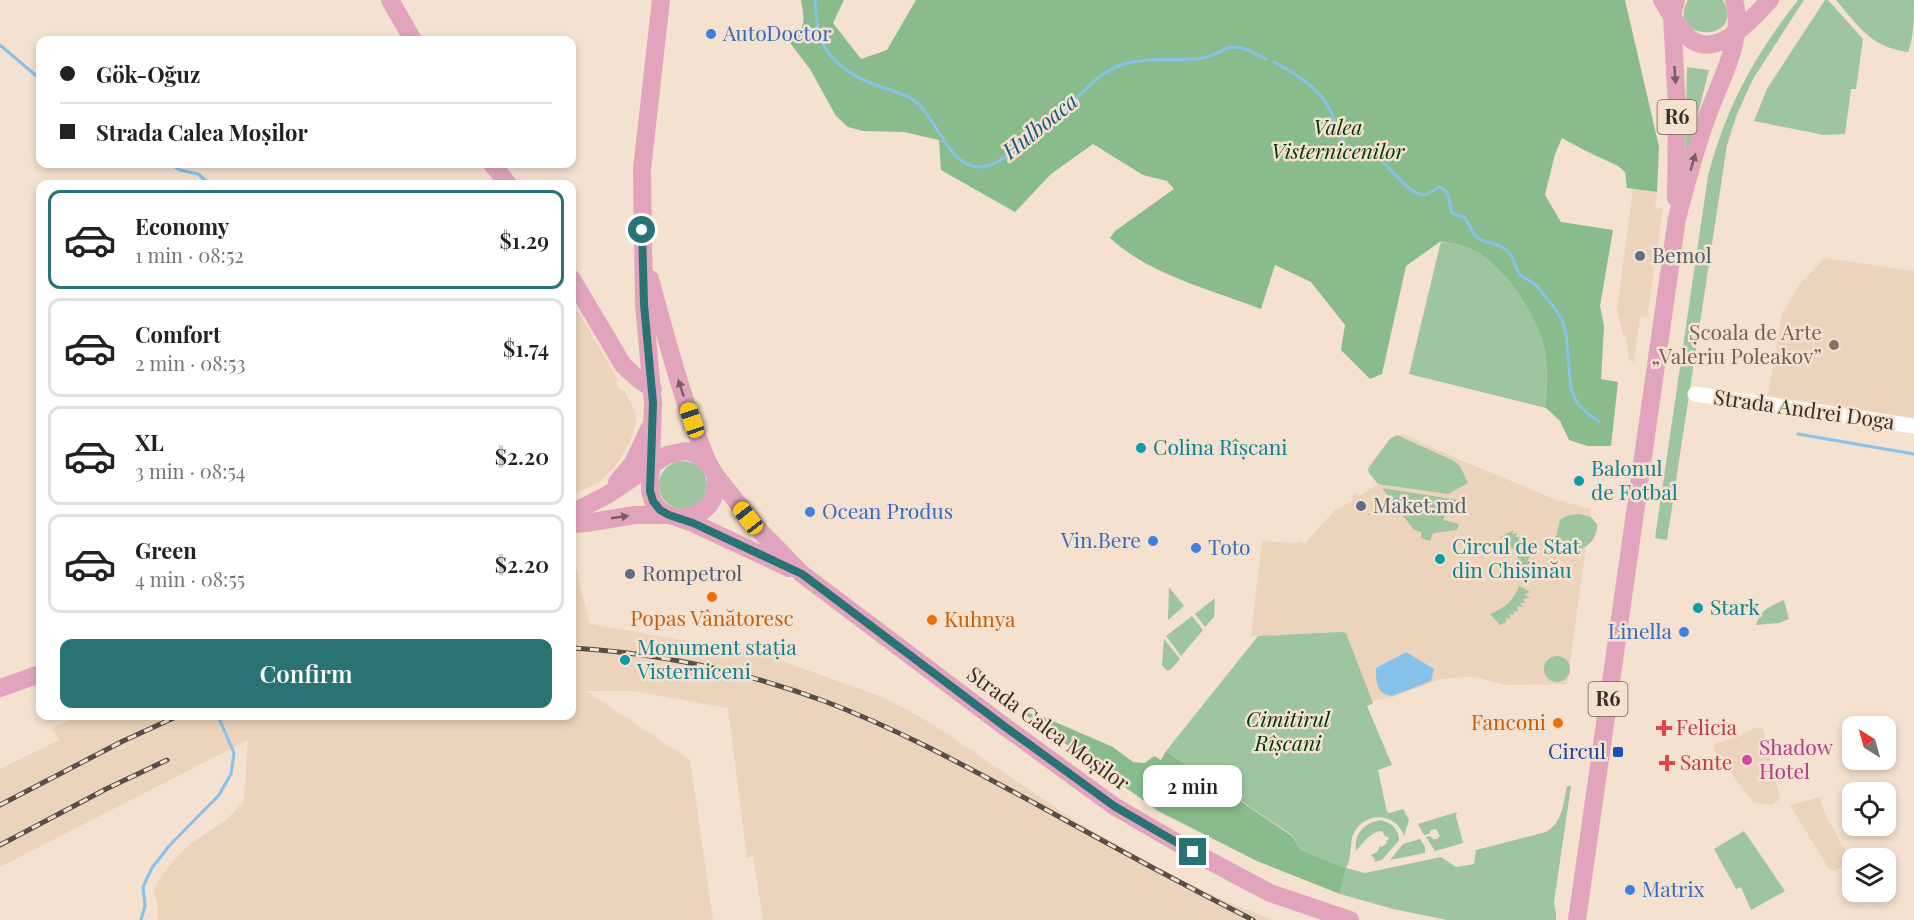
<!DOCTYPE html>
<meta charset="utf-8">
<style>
:root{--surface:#fff;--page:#f6f6f6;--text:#222;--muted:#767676;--line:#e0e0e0;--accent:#297375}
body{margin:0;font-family:"Playfair Display",serif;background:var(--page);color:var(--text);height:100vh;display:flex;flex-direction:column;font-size:22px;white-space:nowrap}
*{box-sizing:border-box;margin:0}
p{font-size:20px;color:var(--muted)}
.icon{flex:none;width:33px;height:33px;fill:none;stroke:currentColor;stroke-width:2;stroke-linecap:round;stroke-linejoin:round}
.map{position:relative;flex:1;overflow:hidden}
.panel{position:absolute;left:36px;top:180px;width:540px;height:540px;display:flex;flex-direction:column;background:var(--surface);border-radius:12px;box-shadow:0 3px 9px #0003}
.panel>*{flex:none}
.hud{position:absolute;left:36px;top:36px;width:540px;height:132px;border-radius:12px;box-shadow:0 3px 9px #0003;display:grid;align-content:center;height:132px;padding:0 24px;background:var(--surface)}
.needle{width:39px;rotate:323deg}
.fabs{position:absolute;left:1842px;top:716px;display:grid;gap:12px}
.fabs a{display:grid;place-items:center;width:54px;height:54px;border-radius:12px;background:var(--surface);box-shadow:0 3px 9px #0003;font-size:30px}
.end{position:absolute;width:27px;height:27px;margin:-14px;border:8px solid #297375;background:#fff;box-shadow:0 0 0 3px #fff}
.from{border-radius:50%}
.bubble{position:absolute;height:42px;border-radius:12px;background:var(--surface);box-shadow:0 3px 9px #0003;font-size:20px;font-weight:600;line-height:42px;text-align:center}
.car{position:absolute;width:18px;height:36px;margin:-18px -9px;border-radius:8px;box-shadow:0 0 4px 2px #0007;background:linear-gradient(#f5c518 24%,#345 0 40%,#f5c518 0 76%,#345 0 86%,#f5c518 0)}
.hud b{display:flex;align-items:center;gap:21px;height:57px;font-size:22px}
.hud b+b{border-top:2px solid var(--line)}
.hud i{width:15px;height:15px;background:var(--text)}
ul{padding:10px 0 0;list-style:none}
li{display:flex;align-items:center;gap:18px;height:99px;margin:0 12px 9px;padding:0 12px;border:3px solid var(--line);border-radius:12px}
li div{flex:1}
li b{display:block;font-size:22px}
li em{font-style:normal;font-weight:600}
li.active{border-color:var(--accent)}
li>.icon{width:54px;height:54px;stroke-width:1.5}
.primary-button{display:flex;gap:12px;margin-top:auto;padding:12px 24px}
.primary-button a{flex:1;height:69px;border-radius:12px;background:var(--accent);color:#fff;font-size:24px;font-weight:600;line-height:69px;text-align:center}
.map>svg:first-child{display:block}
</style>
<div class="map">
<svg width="1914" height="920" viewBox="0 0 1914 920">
<rect width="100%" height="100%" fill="#f4e1cf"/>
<g fill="#ecd3bc">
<path d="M1633 189 1657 192 1655 209 1663 208 1647 318 1644 316 1640 318 1634 362 1629 359 1626 336 1623 334 1617 310Z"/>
<path d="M1825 258 1914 271V418L1768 396 1782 314 1800 284Z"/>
<path d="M572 310 579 313 617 378 616 383 619 389 624 391 635 411 636 422 630 442 614 468 598 483 572 495Z"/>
<path d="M1403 434 1460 460 1557 500 1591 509 1567 684 1506 685 1475 677H1465L1441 679 1393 697 1372 701 1346 633 1251 636 1262 541 1297 543 1298 541 1305 543 1335 510 1354 500 1351 496 1356 493 1361 495 1378 484 1368 471 1369 465 1390 439Z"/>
<path d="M572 562 575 565 590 624 744 651 745 656H748L750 648 759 650V653L885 698 934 725 1074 820 1169 874 1219 898 1272 920H763L753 856 747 858 728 708 634 691H586L690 760 713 920H158L157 901 154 891 160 877 187 846 226 820 244 801 248 740 0 867V769L59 740 52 728 70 720 69 716H572Z"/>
<path d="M1757 727 1763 729 1780 799 1772 805 1754 803 1714 750 1715 744 1738 736Z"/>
<path d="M1820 797 1825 814 1851 860 1835 871 1829 869 1790 805Z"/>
</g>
<g fill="#9fc4a0">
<path d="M1688 0H1723C1747 44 1664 42 1688 0Z"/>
<path d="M1798 0H1804L1753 79 1737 114 1727 145 1667 540 1655 538 1708 176C1726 107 1754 56 1798 0Z"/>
<path d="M1825 0H1828L1863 39 1856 89H1851L1845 134 1824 135 1754 121 1767 89Z"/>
<path d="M1836 0H1914C1914 16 1914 38 1908 52 1871 47 1859 27 1836 0Z"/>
<path d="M1687 67 1709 70 1685 165Z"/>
<path d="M1441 241C1450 243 1460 244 1468 248 1502 261 1539 317 1545 352 1548 370 1546 390 1546 408L1409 374Z"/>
<path d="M1397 435 1454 461 1460 466 1468 483 1448 494 1378 484 1369 473 1368 469 1390 439Z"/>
<circle cx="683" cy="485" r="24"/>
<path d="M1382 488 1458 500 1455 505 1451 504 1443 520 1459 524 1457 530 1433 533 1430 541 1421 538V532L1414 530Z"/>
<path d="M1579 514 1591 517 1597 524C1598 538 1588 549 1574 550 1568 551 1560 548 1554 547L1560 520 1566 516Z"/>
<path d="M1514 530 1512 534 1517 533 1516 537H1520L1519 541 1523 542 1522 545 1526 547 1524 550 1528 552 1526 555 1530 556 1527 561 1532 562 1529 564 1532 568 1521 571 1517 553 1500 537Z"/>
<path d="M1519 586 1530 592 1525 594 1529 598 1523 599 1525 603H1520L1523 607 1517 606 1518 612 1514 611V615L1510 614V619L1506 617V622L1500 625 1490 614C1504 608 1514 601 1519 586Z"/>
<path d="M1169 587 1184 606 1168 620Z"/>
<path d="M1215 598 1214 617 1205 627 1195 614Z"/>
<path d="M1784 600 1789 619 1779 623 1756 625C1760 610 1770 606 1784 600Z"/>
<path d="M1192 616 1203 630 1181 656 1166 636Z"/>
<path d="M1341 632 1346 633 1373 703 1367 706 1392 765 1378 770 1387 812 1390 813 1403 809 1409 820 1404 836C1396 813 1367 811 1355 831 1350 838 1352 846 1350 854 1350 859 1348 864 1346 868L1365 873 1441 857 1456 867 1474 864 1476 850 1546 832C1563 822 1563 804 1567 786H1571L1554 902 1556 913V920H1447L1393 909 1340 894 1346 868 1301 850 1292 835 1166 751 1258 636Z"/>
<path d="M1164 639 1180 659 1170 670H1166L1162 665Z"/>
<circle cx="1557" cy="669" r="13"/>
<path d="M1457 812 1456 816 1463 843 1435 851 1426 837 1430 836 1433 839H1437L1440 836 1436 829 1431 830 1429 834 1424 835 1418 824Z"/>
<path d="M1381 820C1391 823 1399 829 1399 840L1382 860 1374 862 1375 859 1371 855 1377 852 1380 846 1382 847 1387 843 1386 841 1389 839 1388 837 1385 836 1382 831C1371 831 1363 843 1356 851 1354 833 1364 823 1381 820Z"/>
<path d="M1744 831 1785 891 1751 910 1741 887 1736 889 1714 849Z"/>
<path d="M1420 839 1425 847V853L1390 860 1403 844Z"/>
</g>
<g fill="#8abb8c">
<path d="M801 0H844L833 23 861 59 887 50 916 0H1625L1659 147 1657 192 1627 188 1625 172 1618 166 1584 150 1562 138 1555 154 1545 195 1561 222 1613 230 1600 306 1604 326 1601 379 1618 382 1611 446H1588L1569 440 1560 421 1546 408C1546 390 1548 370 1545 352 1539 317 1502 261 1468 248 1460 244 1450 243 1441 241L1406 266 1382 374 1370 379 1341 350 1345 325 1311 282 1275 265 1261 309C1212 290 1150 275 1110 238L1115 231 1174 189 1167 181 1143 175 1093 144 1051 174 1015 212 941 170 939 140 904 132 863 131 848 127 836 116 810 69 790 43C806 24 805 24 801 0Z"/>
<path d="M1025 712 1046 718 1113 747 1133 762 1145 763 1154 756 1161 760 1166 751 1292 836 1301 850 1346 868 1340 894 1257 861 1158 811 1023 713Z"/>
</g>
<path fill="#87c2ea" d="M1406 652 1434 669 1431 681 1392 696C1376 694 1376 682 1376 668Z"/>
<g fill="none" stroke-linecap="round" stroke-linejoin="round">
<g stroke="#87c2ea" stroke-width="3">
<path d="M815 0C816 12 816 25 820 36 831 71 870 84 902 94 936 105 943 165 978 167 993 167 1004 158 1015 150 1031 139 1047 127 1061 113 1079 97 1097 73 1121 65 1147 56 1176 62 1202 58 1212 57 1219 51 1228 48 1241 44 1254 53 1266 59"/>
<path d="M0 45 40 79"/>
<path d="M1274 62C1296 74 1317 86 1329 108 1336 122 1340 139 1349 152 1357 152 1365 149 1372 153 1385 160 1408 194 1423 195 1429 195 1434 189 1440 187 1451 192 1449 203 1452 213L1465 218 1475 236 1481 240 1500 246 1508 251 1512 257 1519 274 1536 285 1554 307 1562 320 1566 334 1571 389 1577 403 1589 415 1599 421"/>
<path d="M169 164 180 170 198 174 210 184"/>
<path d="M1798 434 1914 454"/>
<path d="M141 920 145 906 143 887 152 868 169 846 219 795 231 774 234 753 218 716"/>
</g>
<path stroke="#fff" stroke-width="15" d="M1695 394 1914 426"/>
<g stroke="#e2a4bd" stroke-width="18">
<path d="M390 0 413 40"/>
<path d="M661 0 642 169 644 304 653 403 650 491 653 501 660 510 669 515 693 523 789 568"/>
<path d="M1662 0C1670 12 1678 29 1689 38 1718 61 1752 18 1770 0"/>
<path d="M1676 0 1672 16 1677 107 1676 198"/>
<path d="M492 164 508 184"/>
<path d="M572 279 623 365 638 379 653 389"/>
<path d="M650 279C667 341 683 403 708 463"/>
<path d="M617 482 633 463 649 429"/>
<path d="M572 513 607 495 667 455 685 451 694 453 708 463 716 476 760 531 802 574 1004 726 1114 806 1193 852 1270 893 1350 920"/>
<path d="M680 518C705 516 718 502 716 476"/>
<path d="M572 524 586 523 635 515H669"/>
<path d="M0 688 40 674"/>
<path d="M1577 920 1677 218C1686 186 1694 152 1706 120 1718 83 1746 40 1734 0"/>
</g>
<g stroke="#584e46" stroke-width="5">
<g id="rail">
<path d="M572 648C658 653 743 671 824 701 898 729 967 767 1036 804 1108 844 1180 883 1253 920"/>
<path d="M0 805 123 741 178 716"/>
<path d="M0 845 106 789 167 760"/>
</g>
</g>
<use href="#rail" stroke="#f4e1cf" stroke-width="3" stroke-dasharray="9" stroke-linecap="butt"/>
</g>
<defs><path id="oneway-solid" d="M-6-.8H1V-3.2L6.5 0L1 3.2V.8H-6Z" transform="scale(1.5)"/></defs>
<g fill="#7b5d64">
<use href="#oneway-solid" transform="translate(1675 75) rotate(86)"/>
<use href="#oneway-solid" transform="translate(1693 162) rotate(-74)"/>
<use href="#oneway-solid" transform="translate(681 388) rotate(-108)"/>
<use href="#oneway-solid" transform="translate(620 517) rotate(-8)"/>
</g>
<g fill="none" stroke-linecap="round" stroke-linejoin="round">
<path stroke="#297375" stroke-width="8" d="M642 230 644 304 653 403 650 491 653 501 660 510 669 515 693 523 802 574 1004 726 1114 806 1193 852"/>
</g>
<g fill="#3f7fe0" stroke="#f4e1cf" stroke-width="2">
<circle cx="711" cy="34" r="6"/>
<circle cx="810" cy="512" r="6"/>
<circle cx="1153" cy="541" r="6"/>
<circle cx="1196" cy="548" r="6"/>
<circle cx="1684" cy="632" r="6"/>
<circle cx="1630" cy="890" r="6"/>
</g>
<g fill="#5c6f8a" stroke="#f4e1cf" stroke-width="2">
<circle cx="1640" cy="256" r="6"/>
<circle cx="1361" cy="506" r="6"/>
<circle cx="630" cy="574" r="6"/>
</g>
<circle fill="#8d6e63" stroke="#f4e1cf" stroke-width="2" cx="1834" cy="345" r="6"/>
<g fill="#0f9aa8" stroke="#f4e1cf" stroke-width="2">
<circle cx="1141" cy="448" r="6"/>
<circle cx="1579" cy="481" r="6"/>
<circle cx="1440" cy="559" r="6"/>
<circle cx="1698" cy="608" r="6"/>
<circle cx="625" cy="660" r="6"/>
</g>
<g fill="#e8710a" stroke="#f4e1cf" stroke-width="2">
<circle cx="712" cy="597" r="6"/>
<circle cx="932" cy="620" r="6"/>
<circle cx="1558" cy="723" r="6"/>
</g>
<g fill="#e0444e" stroke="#f4e1cf" stroke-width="2">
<path d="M1661 719h6v6h6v6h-6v6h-6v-6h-6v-6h6z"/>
<path d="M1664 754h6v6h6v6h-6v6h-6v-6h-6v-6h6z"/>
</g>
<rect fill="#1a4fb4" stroke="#f4e1cf" stroke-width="2" x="1612" y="746" width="12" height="12" rx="3"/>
<circle fill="#d1479c" stroke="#f4e1cf" stroke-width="2" cx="1747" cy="760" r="6"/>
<g text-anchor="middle" stroke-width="5" stroke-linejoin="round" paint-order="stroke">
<g fill="#f4e1cf" stroke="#6f645a" stroke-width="1.5">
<rect x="1657.5" y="100" width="39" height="34" rx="4.5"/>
<rect x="1588.5" y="682" width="39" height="34" rx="4.5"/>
</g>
<g font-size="20" font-weight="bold" fill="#362e28">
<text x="1677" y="124">R6</text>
<text x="1608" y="706">R6</text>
</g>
<g font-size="21" fill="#366cbe" stroke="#f4e1cf" text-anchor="start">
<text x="723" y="41">AutoDoctor</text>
<text x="822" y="519">Ocean Produs</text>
<text x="1141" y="548" text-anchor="end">Vin.Bere</text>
<text x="1208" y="555">Toto</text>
<text x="1672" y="639" text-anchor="end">Linella</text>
<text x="1642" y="897">Matrix</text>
</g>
<g font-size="21" font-style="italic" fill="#01380b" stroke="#f4e1cf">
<text x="1338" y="135">Valea<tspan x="1338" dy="24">Visternicenilor</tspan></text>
<text x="1288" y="727">Cimitirul<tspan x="1288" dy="24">Rîșcani</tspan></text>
</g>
<g font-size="21" fill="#4e5e75" stroke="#f4e1cf" text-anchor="start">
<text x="1652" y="263">Bemol</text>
<text x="1373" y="513">Maket.md</text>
<text x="642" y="581">Rompetrol</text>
</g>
<g font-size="21" fill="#785e54" stroke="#f4e1cf" text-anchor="end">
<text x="1822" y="340">Școala de Arte<tspan x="1822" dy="24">„Valeriu Poleakov”</tspan></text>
</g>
<g font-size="21" fill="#362e28" stroke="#f4e1cf">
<text transform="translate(1804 410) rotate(8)" y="7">Strada Andrei Doga</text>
<text transform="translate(1048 729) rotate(36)" y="7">Strada Calea Moșilor</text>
</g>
<g font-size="21" fill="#0d838f" stroke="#f4e1cf" text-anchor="start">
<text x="1153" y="455">Colina Rîșcani</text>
<text x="1591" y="476">Balonul<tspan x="1591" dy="24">de Fotbal</tspan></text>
<text x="1452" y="554">Circul de Stat<tspan x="1452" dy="24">din Chișinău</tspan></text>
<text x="1710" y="615">Stark</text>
<text x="637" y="655">Monument stația<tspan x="637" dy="24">Visterniceni</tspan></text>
</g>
<g font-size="21" fill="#c56008" stroke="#f4e1cf">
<text x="712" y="626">Popas Vânătoresc</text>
<text x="944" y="627" text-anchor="start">Kuhnya</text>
<text x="1546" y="730" text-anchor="end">Fanconi</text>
</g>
<g font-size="21" fill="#be3a42" stroke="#f4e1cf" text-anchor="start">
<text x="1676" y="735">Felicia</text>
<text x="1680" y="770">Sante</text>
</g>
<g font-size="21" fill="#b23c85" stroke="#f4e1cf" text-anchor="start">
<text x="1759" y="755">Shadow<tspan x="1759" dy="24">Hotel</tspan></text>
</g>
<g font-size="21" fill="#164399" stroke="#f4e1cf" text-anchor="end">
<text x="1606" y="759">Circul</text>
</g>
<g font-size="22" font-style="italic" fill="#135a80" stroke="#f4e1cf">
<text transform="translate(1040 126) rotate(-39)" y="8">Hulboaca</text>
</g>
</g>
</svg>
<div class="fabs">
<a><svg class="needle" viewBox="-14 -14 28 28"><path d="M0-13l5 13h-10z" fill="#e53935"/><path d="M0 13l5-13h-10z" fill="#767676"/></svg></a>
<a><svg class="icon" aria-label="locate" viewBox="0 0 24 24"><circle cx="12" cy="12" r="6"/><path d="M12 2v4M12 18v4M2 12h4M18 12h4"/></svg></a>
<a><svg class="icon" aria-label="layers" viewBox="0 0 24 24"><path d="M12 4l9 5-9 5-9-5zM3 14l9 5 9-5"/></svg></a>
</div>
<i class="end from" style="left:642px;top:230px"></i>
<i class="end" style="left:1193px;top:852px"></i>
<div class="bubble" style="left:1143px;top:765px;width:99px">2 min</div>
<i class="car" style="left:692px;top:420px;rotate:341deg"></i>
<i class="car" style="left:748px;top:518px;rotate:322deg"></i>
<div class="hud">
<b><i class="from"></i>Gök-Oğuz</b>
<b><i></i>Strada Calea Moșilor</b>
</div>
<section class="panel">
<ul>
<li class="active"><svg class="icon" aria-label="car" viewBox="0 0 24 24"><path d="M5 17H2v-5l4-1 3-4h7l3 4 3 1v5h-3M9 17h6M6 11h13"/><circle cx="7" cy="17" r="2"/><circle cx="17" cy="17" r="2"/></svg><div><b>Economy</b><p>1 min · 08:52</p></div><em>$1.29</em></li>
<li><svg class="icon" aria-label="car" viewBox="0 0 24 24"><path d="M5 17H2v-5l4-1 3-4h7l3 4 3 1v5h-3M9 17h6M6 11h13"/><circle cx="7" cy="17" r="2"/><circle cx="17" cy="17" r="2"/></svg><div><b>Comfort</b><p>2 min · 08:53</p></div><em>$1.74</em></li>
<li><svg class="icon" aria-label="car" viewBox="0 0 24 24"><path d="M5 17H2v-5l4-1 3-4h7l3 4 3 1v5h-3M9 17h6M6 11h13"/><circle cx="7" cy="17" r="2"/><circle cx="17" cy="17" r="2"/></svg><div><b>XL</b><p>3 min · 08:54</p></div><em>$2.20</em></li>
<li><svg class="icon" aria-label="car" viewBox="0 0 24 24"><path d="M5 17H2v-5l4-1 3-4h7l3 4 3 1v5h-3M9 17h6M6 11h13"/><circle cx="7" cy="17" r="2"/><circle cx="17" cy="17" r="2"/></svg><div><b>Green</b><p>4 min · 08:55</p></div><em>$2.20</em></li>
</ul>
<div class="primary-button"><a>Confirm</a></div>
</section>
</div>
